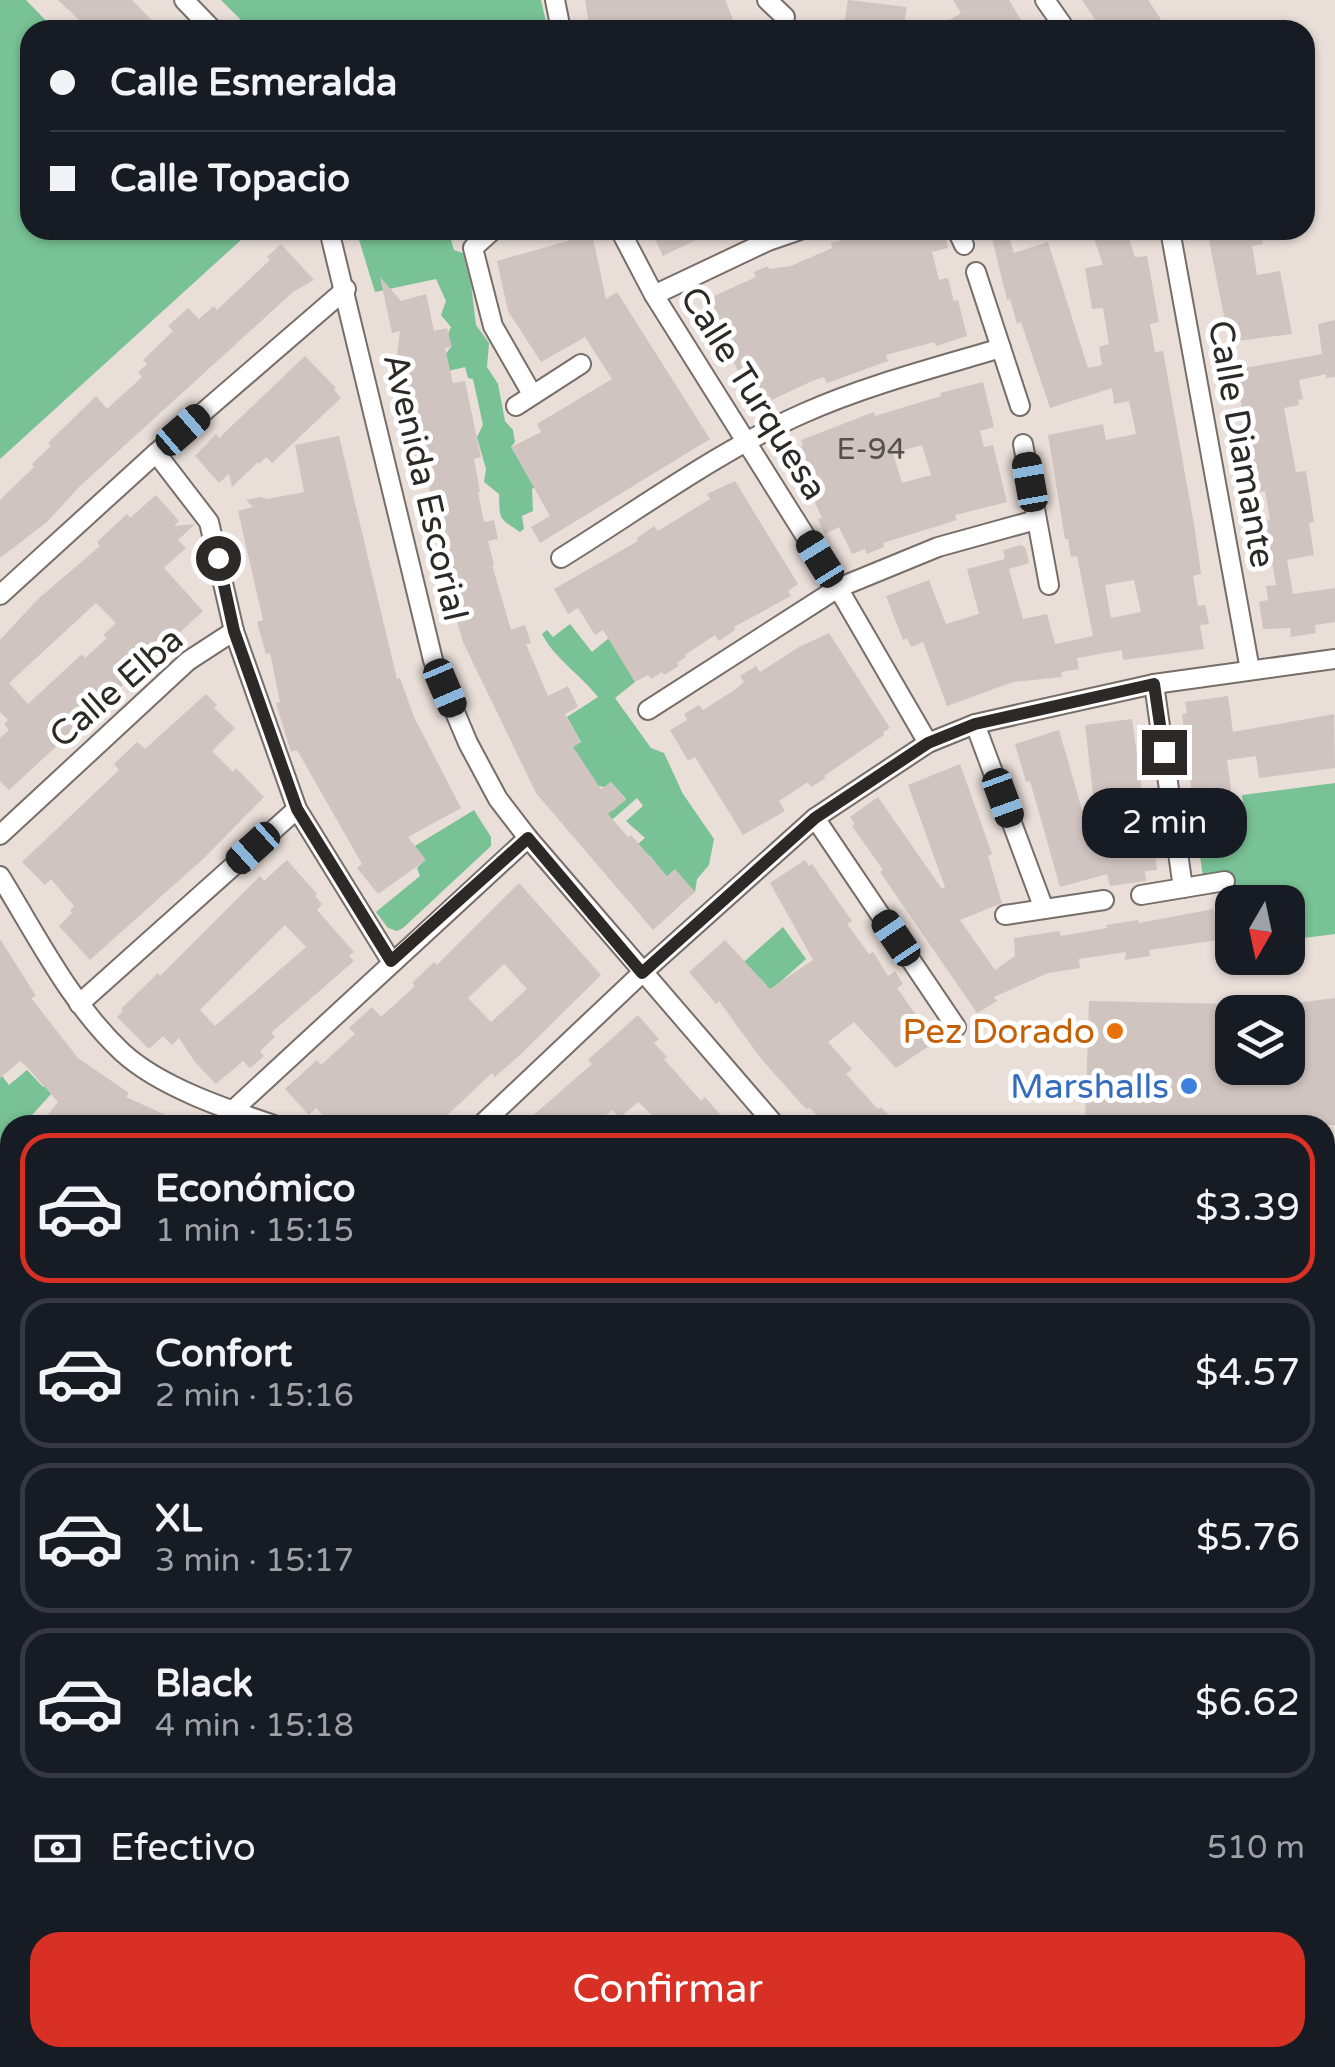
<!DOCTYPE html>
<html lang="es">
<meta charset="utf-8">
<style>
:root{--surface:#171b24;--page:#242831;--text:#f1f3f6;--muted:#9ea1a6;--line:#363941;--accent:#d93025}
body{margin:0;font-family:"Varela Round",sans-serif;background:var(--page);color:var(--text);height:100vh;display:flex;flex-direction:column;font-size:38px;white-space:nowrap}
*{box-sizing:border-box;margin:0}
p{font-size:32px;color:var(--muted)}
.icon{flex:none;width:55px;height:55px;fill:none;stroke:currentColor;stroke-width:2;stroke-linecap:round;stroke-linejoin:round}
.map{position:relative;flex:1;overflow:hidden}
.sheet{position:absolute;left:0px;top:1115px;width:1335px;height:952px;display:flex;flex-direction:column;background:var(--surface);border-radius:30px 30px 0 0;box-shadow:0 2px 8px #0004}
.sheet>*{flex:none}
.top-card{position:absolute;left:20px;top:20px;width:1295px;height:220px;border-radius:30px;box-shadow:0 2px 8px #0004;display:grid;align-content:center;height:220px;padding:0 30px;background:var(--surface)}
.needle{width:65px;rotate:189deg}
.buttons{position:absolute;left:1215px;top:885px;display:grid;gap:20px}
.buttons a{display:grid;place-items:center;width:90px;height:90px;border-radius:20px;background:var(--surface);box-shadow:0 2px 8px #0004;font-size:50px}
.end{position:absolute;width:45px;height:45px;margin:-22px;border:12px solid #2d2926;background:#fff;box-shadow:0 0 0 5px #fff}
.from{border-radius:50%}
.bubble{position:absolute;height:70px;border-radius:30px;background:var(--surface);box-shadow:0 2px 8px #0004;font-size:32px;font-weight:600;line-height:70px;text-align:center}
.car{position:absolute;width:30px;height:60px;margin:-30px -15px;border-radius:12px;box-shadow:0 0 8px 2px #0007;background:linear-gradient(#222 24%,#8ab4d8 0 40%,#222 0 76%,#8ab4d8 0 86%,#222 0)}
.top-card b{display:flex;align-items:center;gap:35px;height:95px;font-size:38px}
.top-card b+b{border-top:2px solid var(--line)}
.top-card i{width:25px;height:25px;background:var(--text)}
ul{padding:18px 0 0;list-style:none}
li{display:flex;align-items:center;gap:30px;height:150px;margin:0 20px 15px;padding:0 10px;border:5px solid var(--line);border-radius:30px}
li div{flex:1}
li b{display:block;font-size:38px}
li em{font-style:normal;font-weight:600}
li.on{border-color:var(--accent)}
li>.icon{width:90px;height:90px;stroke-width:1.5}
.pay{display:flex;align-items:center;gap:25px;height:110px;padding:0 30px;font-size:38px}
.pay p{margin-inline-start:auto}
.primary-button{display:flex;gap:20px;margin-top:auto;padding:20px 30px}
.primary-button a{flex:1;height:115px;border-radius:30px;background:var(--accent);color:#fff;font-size:40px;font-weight:600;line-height:115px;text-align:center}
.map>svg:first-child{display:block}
</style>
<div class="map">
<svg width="1335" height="2067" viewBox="0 0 1335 2067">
<rect width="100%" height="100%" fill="#e9ded8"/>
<g fill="#78c295">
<path d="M0 0H26L55 30H30V230H252L0 459Z"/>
<path d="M221 0H541L548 30H251Z"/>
<path d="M356 230H448L454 250 463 253 471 284 476 325 489 343 487 367 498 384 505 421 513 430 515 442 511 447 536 486 532 489 533 511 522 516 524 529 520 532C498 517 500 521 499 494L484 482 486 469 477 437 483 425 473 379 468 378 465 367 444 372 438 364 451 347 447 336 451 327 441 315 446 301 436 279 375 292Z"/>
<path d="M570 624 592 652 609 638 635 682 615 698 651 748 664 753 683 794 714 839 709 865 697 879 695 892 674 870 638 903 663 872 650 856 633 848 645 838 626 821 643 806 637 798 606 825 601 818 626 799 611 782 605 787 597 786 577 753 534 781 538 767 581 742 567 717 598 697C580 674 555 659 542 634L547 630 553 637Z"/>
<path d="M1335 783V934L1288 940V902H1236L1232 874 1203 877 1196 826 1245 819 1242 795Z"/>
<path d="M474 810 491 837V846L403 928 397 931 388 928 376 912 420 876 417 868 425 860 415 846Z"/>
<path d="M783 927 806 959 736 1021 766 985 760 978 710 992Z"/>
<path d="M78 1064 23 1125H10V1139L3 1146 0 1144V1078L2 1076 9 1085 27 1070 43 1087 70 1066Z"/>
<path d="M969 2058H1185L1149 2067H971Z"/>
</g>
<g fill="#d0c4c0" fill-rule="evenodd">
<path d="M58 0H132L161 30H90Z"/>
<path d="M585 0H725L733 19 724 23 727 30H590Z"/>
<path d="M848 0 907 7 903 30H843Z"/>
<path d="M953 0H1009L1027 30H933L961 13Z"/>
<path d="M1082 0H1148L1168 30H1102Z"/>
<path d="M651 230H716L663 256Z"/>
<path d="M882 230H943L948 248 932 252 939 280 948 278 954 301 958 300 967 336 936 346 934 342 886 355 888 361 827 383 824 377 812 381 759 406 742 369 738 371 730 355 726 356 701 302 756 277 754 272 768 266 769 269 791 266 832 248 831 243Z"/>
<path d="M990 230H1007L1014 253 1048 242 1088 368 1102 365 1099 347 1109 344 1103 308 1092 309 1085 268 1103 265 1091 230H1126L1135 257 1147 256 1159 322 1150 324 1155 352 1163 351 1195 530 1201 574 1193 576 1198 606 1205 605 1209 624 1200 625 1204 649 1123 660 1122 650 1077 658 1079 669 1061 672 1062 677 1013 682 947 706 923 642 911 647 907 638 903 640 886 596 929 580 946 624 979 614 967 569 1005 559 1003 550 1021 545 1026 549 1029 563 1009 569 1023 619 1047 614 1055 644 1093 636 1077 556 1071 557 1068 539H1065L1048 435 1103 424 1106 440 1136 434 1129 401 1114 404 1112 388 1050 408 1021 322 1017 324 1010 299 1007 300ZM1134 580 1141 612 1111 618 1105 585Z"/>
<path d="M1207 230H1261L1263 244 1252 246 1257 275 1280 271 1292 334 1229 342Z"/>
<path d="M592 234 606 299 617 292 710 439 540 543 531 527 550 516 511 447 541 432 537 424 612 379 585 337 541 362 508 311 497 261Z"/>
<path d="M281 244 314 280 293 292 79 487 47 522 0 558V500L34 467 32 464 51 446 48 443 96 396 107 409 142 377 138 372 147 364 143 360 173 331 168 326 188 308 199 319 214 306 217 310 270 260 267 257Z"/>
<path d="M380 277 401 301 426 294 434 331 447 328 452 347 445 348 453 383 465 381 481 457 474 459 480 492 478 493 484 522 494 520 498 539 488 541 494 565H492L511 630 525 625 531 643 526 644 548 696 568 686 578 707 565 714 581 742 573 747 601 789 611 782 626 800 608 814 628 837 631 835 667 876 675 869 695 892 653 930 536 793 463 642 454 611 457 610 429 486 420 488 413 453 419 452 397 354 400 331 392 333Z"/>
<path d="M1335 320V377L1326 378V374L1299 380 1303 399 1298 400 1299 405 1284 408 1296 472 1306 471 1314 522 1309 523 1314 555 1287 560 1293 594 1335 588V622L1315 625 1316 633 1291 637 1290 628 1263 629 1259 602 1268 600 1266 586 1276 585 1269 546 1261 547 1256 522 1270 520 1265 491 1256 493 1249 451 1244 452 1239 424 1245 423 1239 393 1232 394 1228 371 1322 354 1318 324Z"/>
<path d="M305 356 336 388 334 390 341 398 272 463 266 457 259 464 258 462 232 487 229 474 219 483 195 456 216 434 219 438Z"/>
<path d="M983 382 994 427 980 431 984 447 993 445 1007 502 955 515 957 520 883 543 884 547 867 554 865 549 852 554 839 527 825 534 818 519 822 518 792 451 803 446 801 440 874 412 875 416 941 396 940 393ZM922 445 931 475 902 483 893 453Z"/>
<path d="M339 436 397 679 400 678 414 717 461 808 408 837 426 860 378 894 357 868 362 864 297 750 291 752 276 703 280 702 270 653 266 654 257 622 263 620 238 511 253 507 246 500 260 497 267 499 304 492 295 445Z"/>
<path d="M735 481 798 584 788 591 791 596 734 627 735 630 719 641 715 635 685 655 686 657 677 663 679 666 664 675 662 672 651 679 648 675 635 682 603 630 595 635 578 608 568 614 554 589 638 541 637 538 654 526 658 531 710 499 707 494Z"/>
<path d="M156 495 179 521 174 526 195 524 178 540 186 548 164 568 203 611 9 790 0 781V738L9 730 4 724 8 720 0 712V640L38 599 100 546 97 542 127 514 130 518ZM96 603 116 623 103 635 107 638 85 658 82 654 28 704 9 683Z"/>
<path d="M829 633 890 728 883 732 884 735 824 776 826 778 811 787 808 782 779 801 785 811 743 835 695 757 688 761 670 730 687 720 684 714 699 705 703 710 736 689 744 682 740 676 756 666 760 672 799 647Z"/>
<path d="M206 694 217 705 214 708 235 728 212 751 233 772 236 768 264 797 203 859 90 960 59 926 72 913 70 911 74 906 51 879 45 885 22 862 119 770 114 764 137 742 145 749Z"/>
<path d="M1228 696 1233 732 1334 714 1335 768 1259 778 1256 756 1227 760 1234 812 1195 817 1182 714 1187 713 1185 702Z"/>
<path d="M1132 719 1147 826 1151 825 1157 870 1145 871 1146 881 1110 886 1107 874 1060 887 1030 781 1026 782 1015 744 1059 730 1083 813 1095 811 1085 725Z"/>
<path d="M960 764 992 854 988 856 1002 903 960 920 995 970 1015 956 1014 938 1059 931 1061 936 1107 928 1106 925 1138 920 1139 923 1214 909V913L1229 911 1232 938 1149 950 1150 956 1125 960 1126 952 1079 959 1080 968 1048 973 994 997 997 1001 977 1013 880 872 883 870 852 826 855 824 850 817 878 797 942 889 945 887 908 785Z"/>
<path d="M287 860 317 894 315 896 322 904 317 910 354 952 349 956 354 961 271 1033 275 1037 260 1051 264 1056 250 1068 243 1061 216 1084 195 1062 179 1038 172 1045 163 1036 149 1049 117 1017 123 1011 121 1009 158 973 160 976 260 876 264 881ZM285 925 306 947 215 1026 200 1010Z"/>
<path d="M805 860 809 866 812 864 852 921 847 924 869 954 873 952 888 976 895 971 903 984 897 988 935 1042 896 1068 854 1022 828 1042 852 1069 846 1074 878 1109 881 1107 890 1117 887 1120 892 1125H826L810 1108 806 1109 762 1060 719 1001 716 1004 689 972 725 940 770 989 813 960 770 883Z"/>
<path d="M519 883 601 975 520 1055 495 1077 492 1073 437 1125H360L353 1117 344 1125H332L316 1108 309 1115 285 1089 317 1060 321 1065 355 1034 349 1028 372 1007 381 1017 415 986 412 983 434 962 437 965ZM504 964 527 989 491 1022 468 998Z"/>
<path d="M0 939 36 996 31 998 78 1058 129 1093 126 1097 188 1125H58L46 1117 58 1102 27 1067 20 1061 0 1078Z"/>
<path d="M1335 998V1125H1085L1089 1001 1232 1004V1068H1288V1004Z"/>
<path d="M638 1015 659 1039 654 1043 667 1057 664 1059 701 1101 705 1097 729 1125H663L638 1102 619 1118 613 1110 591 1125H522L592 1064 588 1060Z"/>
</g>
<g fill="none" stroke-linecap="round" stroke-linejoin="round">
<g stroke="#776e68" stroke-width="22">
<g id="minor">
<path d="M184 0 213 30"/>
<path d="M555 0 561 30"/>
<path d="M767 0 785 17"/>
<path d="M1045 0 1066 30"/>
<path d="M329 230 433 660 468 743 498 799 528 838 775 1125"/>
<path d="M493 230 473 248 493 326 532 394"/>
<path d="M620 230 654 295 838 588 928 743"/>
<path d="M957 230 964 245"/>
<path d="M1170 230 1250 670"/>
<path d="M976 272 1020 406"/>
<path d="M654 295 768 241 800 230"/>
<path d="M516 406 581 364"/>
<path d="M1023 444 1049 585"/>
<path d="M156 453 209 522 234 631 297 809 391 961"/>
<path d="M561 558C640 509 718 451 804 413 867 385 934 368 1001 348"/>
<path d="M0 595 156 453 346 289"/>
<path d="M1154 684 1183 888"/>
<path d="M648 710 838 588 938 547 1036 520"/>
<path d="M975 724 1044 909"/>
<path d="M815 818 956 1027"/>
<path d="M0 835 188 661 234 631"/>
<path d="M0 876C37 936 70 1003 122 1052 160 1087 226 1109 274 1125"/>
<path d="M1141 895 1225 881"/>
<path d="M1005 915 1104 900"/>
<path d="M79 1004 297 809"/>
<path d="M232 1111 528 838"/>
<path d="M481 1125 642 973 815 818 928 743 975 724 1154 684 1335 659"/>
<path d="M0 1244 10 1250"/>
<path d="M1325 1907 1335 1912"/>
</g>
</g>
<g stroke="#776e68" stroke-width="28">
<g id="major">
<path d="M1325 1473 1335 1471"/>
<path d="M1325 1518 1335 1515"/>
<path d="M0 1754 10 1753"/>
<path d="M0 1797 10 1796"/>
</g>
</g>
<use href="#minor" stroke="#fff" stroke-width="18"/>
<use href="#major" stroke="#fff" stroke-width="22"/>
</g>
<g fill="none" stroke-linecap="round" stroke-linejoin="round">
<path stroke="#2d2926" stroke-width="12" d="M218 558 234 631 297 809 391 961 528 838 642 973 815 818 928 743 975 724 1154 684 1164 752"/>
</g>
<circle fill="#e8710a" stroke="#fff" stroke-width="4" cx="1115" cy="1031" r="10"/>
<circle fill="#3f7fe0" stroke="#fff" stroke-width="4" cx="1189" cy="1086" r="10"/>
<g text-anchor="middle" stroke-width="10" stroke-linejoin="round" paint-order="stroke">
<g font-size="30" fill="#56504c">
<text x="871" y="459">E-94</text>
</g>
<g font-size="35" fill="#2d2926" stroke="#fff">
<text transform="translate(754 393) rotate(58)" y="12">Calle Turquesa</text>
<text transform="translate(1242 444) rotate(80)" y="12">Calle Diamante</text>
<text transform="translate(426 487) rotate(77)" y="12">Avenida Escorial</text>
<text transform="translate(116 687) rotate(-41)" y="12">Calle Elba</text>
</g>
<g font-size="35" fill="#c56008" stroke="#fff" text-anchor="end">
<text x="1095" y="1043">Pez Dorado</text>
</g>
<g font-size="35" fill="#366cbe" stroke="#fff" text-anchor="end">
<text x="1169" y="1098">Marshalls</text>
</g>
</g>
</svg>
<div class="buttons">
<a><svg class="needle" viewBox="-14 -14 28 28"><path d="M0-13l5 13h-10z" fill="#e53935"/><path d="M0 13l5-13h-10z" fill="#9ea1a6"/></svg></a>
<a><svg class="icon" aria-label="layers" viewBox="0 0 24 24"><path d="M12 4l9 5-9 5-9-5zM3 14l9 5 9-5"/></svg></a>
</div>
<i class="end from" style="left:218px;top:558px"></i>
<i class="end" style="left:1164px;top:752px"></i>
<div class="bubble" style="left:1082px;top:788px;width:165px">2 min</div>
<i class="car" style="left:183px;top:430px;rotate:49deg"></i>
<i class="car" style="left:1030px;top:482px;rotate:350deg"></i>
<i class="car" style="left:820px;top:559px;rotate:328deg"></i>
<i class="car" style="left:445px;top:688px;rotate:157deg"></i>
<i class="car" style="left:1003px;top:798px;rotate:160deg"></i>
<i class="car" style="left:253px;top:848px;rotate:228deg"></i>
<i class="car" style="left:896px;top:938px;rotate:326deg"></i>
<div class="top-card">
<b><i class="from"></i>Calle Esmeralda</b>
<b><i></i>Calle Topacio</b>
</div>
<section class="sheet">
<ul>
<li class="on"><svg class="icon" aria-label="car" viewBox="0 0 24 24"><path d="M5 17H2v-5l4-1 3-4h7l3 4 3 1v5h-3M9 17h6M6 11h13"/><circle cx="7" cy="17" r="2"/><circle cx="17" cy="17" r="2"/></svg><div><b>Económico</b><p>1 min · 15:15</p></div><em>$3.39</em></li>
<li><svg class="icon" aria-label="car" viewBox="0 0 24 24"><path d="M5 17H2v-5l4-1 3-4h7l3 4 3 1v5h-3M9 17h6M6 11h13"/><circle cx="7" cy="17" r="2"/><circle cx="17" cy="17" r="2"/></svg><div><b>Confort</b><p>2 min · 15:16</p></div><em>$4.57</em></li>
<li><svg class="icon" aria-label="car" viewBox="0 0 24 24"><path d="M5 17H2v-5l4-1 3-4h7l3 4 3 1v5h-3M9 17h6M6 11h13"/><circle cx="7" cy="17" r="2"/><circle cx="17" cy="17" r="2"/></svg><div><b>XL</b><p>3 min · 15:17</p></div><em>$5.76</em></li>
<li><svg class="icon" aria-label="car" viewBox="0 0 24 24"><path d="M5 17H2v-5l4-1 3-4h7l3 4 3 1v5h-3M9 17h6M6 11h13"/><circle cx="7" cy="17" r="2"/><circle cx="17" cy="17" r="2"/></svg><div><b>Black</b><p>4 min · 15:18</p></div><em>$6.62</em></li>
</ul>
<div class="pay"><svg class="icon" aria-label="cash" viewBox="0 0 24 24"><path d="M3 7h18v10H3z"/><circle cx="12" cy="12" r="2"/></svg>Efectivo<p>510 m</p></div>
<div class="primary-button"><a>Confirmar</a></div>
</section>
</div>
